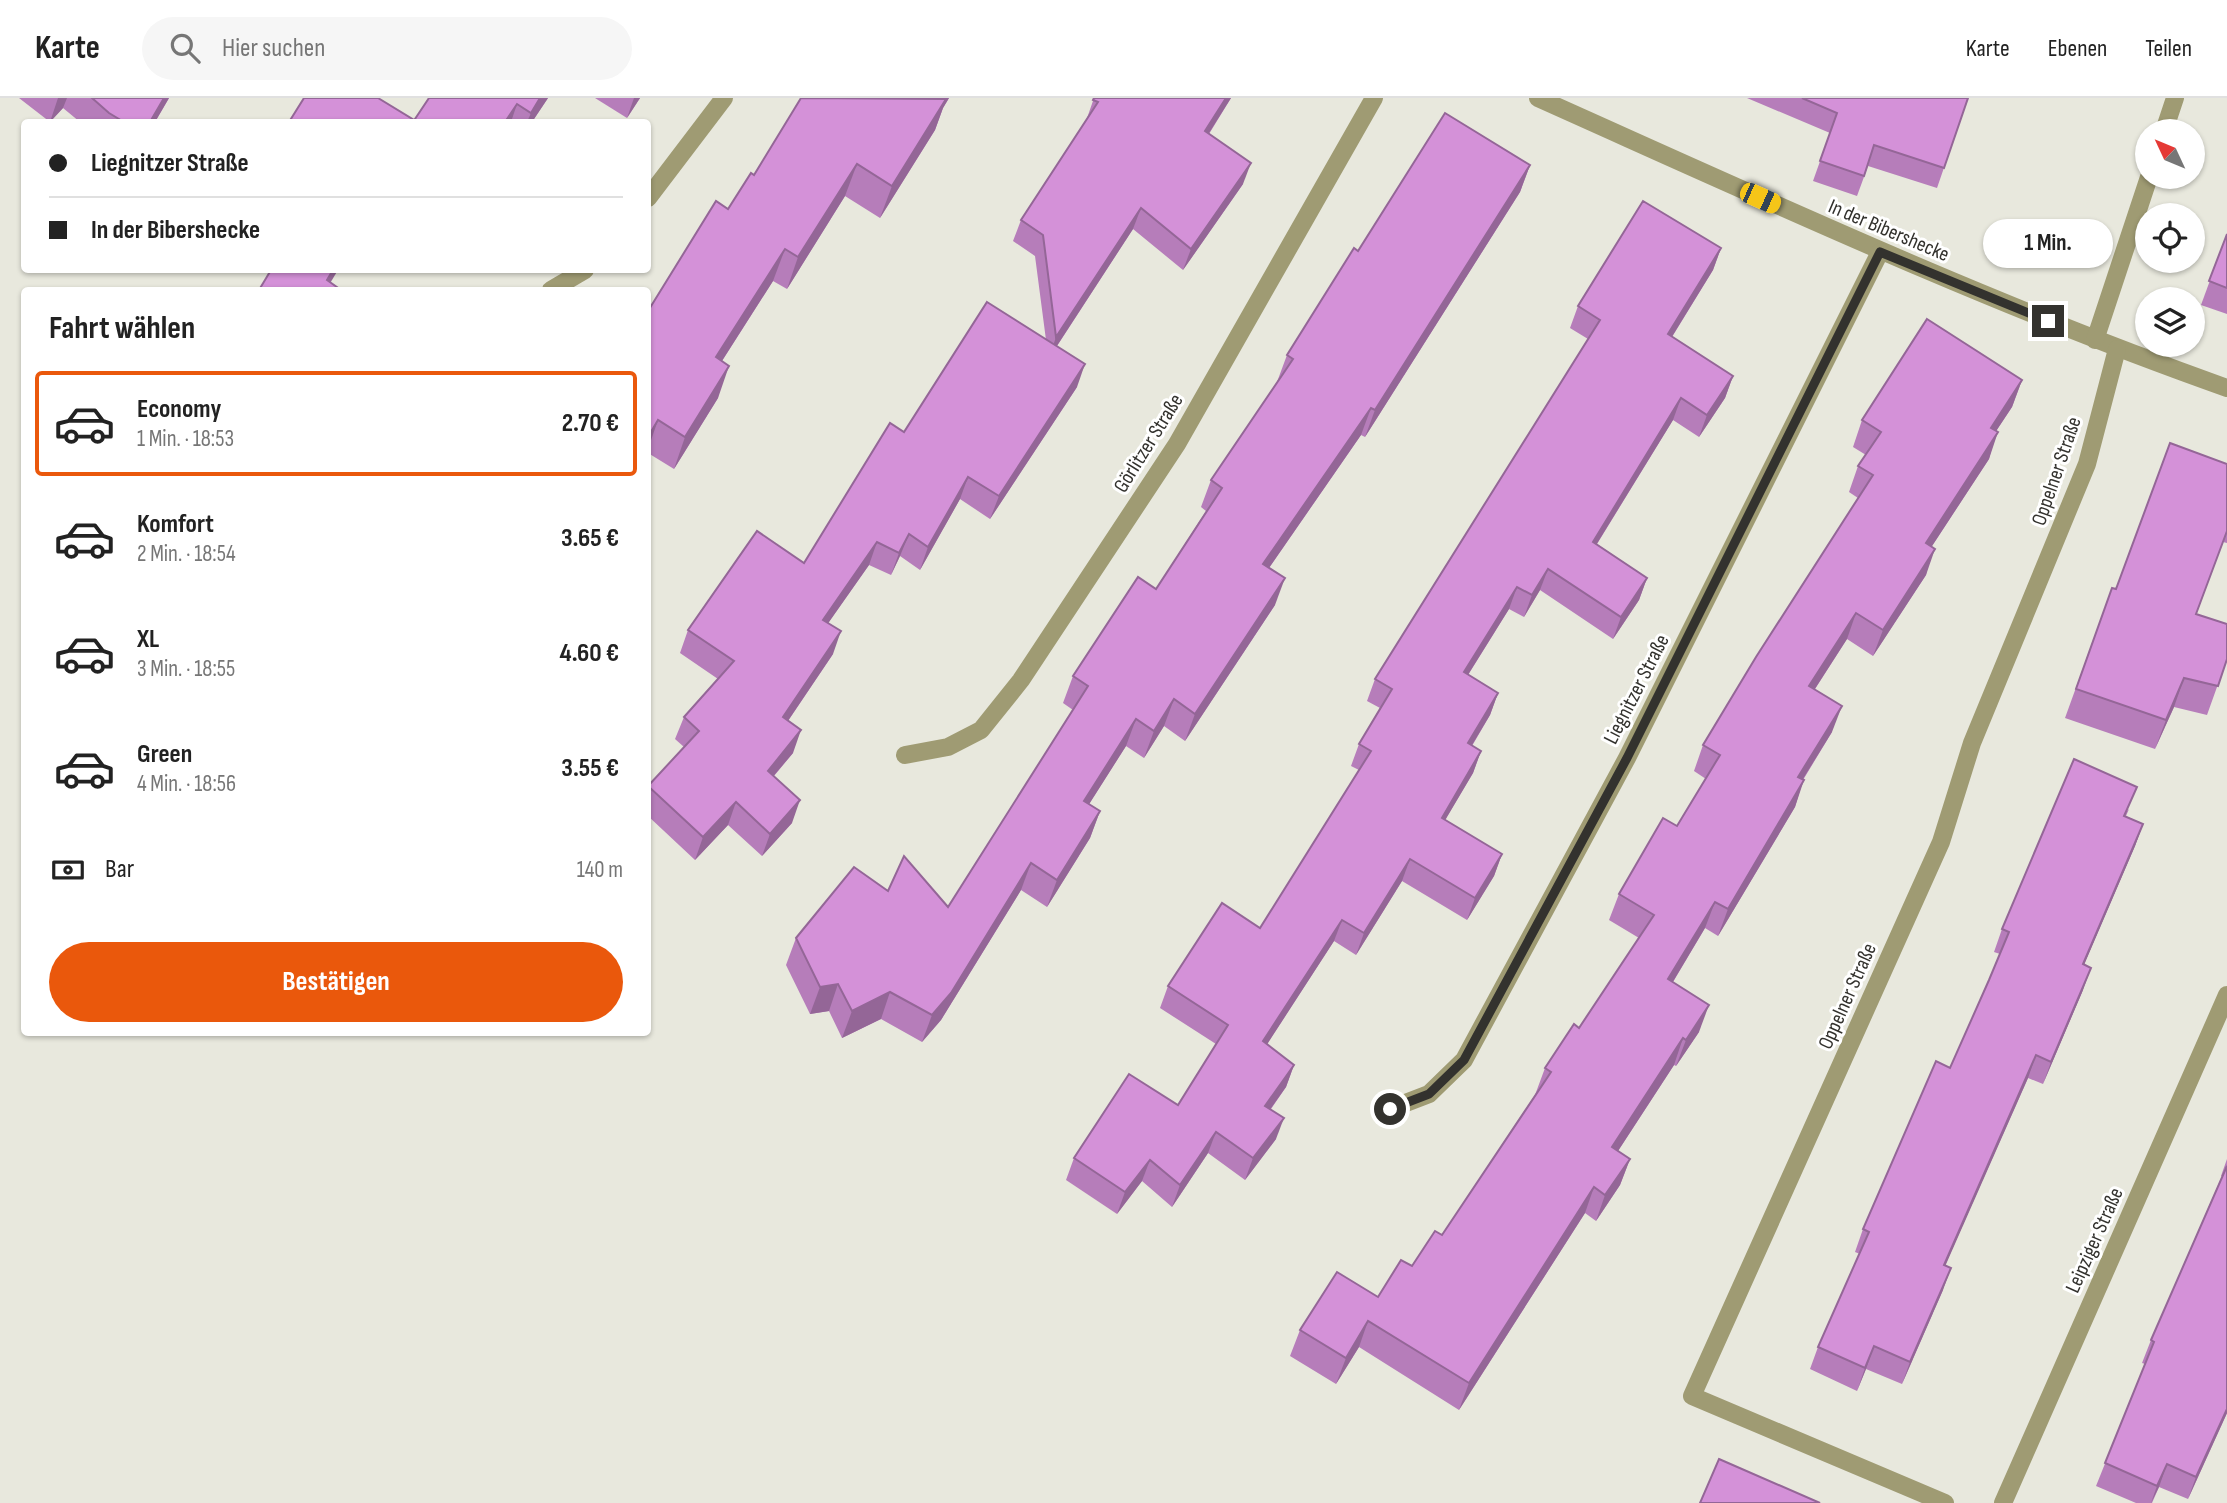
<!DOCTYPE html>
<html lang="de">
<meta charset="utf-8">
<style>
:root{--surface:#fff;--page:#f6f6f6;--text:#222;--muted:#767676;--line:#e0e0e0;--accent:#ea580c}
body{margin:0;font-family:"Sofia Sans Condensed",sans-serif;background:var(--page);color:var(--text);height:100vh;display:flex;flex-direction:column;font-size:26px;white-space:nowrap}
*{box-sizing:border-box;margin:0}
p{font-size:23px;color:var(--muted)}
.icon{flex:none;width:38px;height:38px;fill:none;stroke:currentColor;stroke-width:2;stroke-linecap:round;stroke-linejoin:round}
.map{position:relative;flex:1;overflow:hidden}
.panel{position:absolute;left:21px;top:189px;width:630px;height:749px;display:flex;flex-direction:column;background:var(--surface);border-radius:7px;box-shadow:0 2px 5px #0004}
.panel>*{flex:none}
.banner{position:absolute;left:21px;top:21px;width:630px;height:154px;border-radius:7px;box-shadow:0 2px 5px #0004;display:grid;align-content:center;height:154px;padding:0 28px;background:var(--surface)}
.needle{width:46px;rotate:314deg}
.fabs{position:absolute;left:2135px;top:21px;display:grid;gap:14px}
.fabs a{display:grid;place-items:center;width:70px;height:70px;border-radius:50%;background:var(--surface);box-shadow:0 2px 5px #0004;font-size:35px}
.end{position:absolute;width:32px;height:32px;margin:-16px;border:9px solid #33322e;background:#fff;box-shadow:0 0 0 4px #fff}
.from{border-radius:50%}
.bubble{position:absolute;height:49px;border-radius:24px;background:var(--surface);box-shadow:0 2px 5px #0004;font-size:23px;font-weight:700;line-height:49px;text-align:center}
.car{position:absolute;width:21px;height:42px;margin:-21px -10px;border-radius:9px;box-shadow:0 0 5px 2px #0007;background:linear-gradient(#f5c518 24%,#345 0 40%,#f5c518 0 76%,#345 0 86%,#f5c518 0)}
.banner b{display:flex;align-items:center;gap:24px;height:66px;font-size:26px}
.banner b+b{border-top:2px solid var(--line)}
.banner i{width:18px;height:18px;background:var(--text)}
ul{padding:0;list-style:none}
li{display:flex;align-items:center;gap:21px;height:105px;margin:0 14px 10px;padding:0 14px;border:4px solid transparent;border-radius:7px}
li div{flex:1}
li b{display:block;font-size:26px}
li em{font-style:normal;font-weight:700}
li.selected{border-color:var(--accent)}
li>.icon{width:63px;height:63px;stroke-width:1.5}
h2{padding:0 28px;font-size:32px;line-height:84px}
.pay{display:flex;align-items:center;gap:18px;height:77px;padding:0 28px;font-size:26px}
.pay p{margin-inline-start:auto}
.button{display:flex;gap:14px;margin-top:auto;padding:14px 28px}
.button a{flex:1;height:80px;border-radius:42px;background:var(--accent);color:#fff;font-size:28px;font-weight:700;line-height:80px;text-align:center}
header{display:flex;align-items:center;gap:42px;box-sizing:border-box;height:98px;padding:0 35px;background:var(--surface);border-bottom:2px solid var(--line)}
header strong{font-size:33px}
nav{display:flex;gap:38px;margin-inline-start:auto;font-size:24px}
.search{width:490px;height:63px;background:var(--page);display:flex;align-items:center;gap:18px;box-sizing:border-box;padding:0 24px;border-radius:38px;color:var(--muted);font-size:26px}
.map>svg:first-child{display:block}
</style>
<header>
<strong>Karte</strong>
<div class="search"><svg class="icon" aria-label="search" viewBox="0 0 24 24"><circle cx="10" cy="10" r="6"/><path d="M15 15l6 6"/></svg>Hier suchen</div>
<nav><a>Karte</a><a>Ebenen</a><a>Teilen</a></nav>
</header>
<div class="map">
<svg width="2227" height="1405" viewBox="0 0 2227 1405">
<rect width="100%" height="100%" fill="#e8e8dd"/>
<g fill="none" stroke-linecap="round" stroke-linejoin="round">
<path stroke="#9f9b73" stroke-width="18" d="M2003 1405 2227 897"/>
<g stroke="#9f9b73" stroke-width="18">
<path d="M1538 0C1766 102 1992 207 2227 290"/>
<path d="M2164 33 2175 0"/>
<path d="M648 100 724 0"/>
<path d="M551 192 585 172"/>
<path d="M2095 242 2149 79"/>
<path d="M905 657 948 649 981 632 1021 582 1177 346 1374 0"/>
<path d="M1390 1011 1429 996 1464 962 1627 660 1880 154"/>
<path d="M1945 1405 1692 1298 1941 744 1972 645 2087 366 2117 251"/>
</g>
</g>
<g fill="#b67dba">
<path d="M19 0H169L155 24H80L63 10 50 24Z"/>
<path d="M429 0H548L532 24H413Z"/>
<path d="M595 0H640L627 20Z"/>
<path d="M801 0H949L943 10 935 32 880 120 845 98 787 191 773 183 722 263 718 300 674 371 648 355V213L754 77Z"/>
<path d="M1094 0H1231L1209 36 1243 86 1183 172 1133 131 1057 248 1077 289 990 421 960 401 920 472 900 458 891 477 869 467 828 525 833 556 788 623 793 655 774 678 792 725 762 758 728 727 695 762 648 718V688L684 649 675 641 684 619 718 581 680 555 688 532 804 465 904 334 1046 242 1035 158 1013 143 1021 122 1086 23Z"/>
<path d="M1747 0H1968L1937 90 1868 68 1857 98 1813 83 1830 35Z"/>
<path d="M1530 67 1520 94 1365 339 1361 337 1269 470 1275 507 1185 643 1164 628 1144 660 1126 648 1089 706 1100 713 1090 740 1047 809 1021 792 941 922 922 944 881 921 842 940 829 913 810 916 786 867 796 840 888 793 948 809 1073 612 1063 605 1073 578 1156 491 1206 413 1201 409 1211 382 1277 284 1287 257 1358 153Z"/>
<path d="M2227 136V216L2201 207Z"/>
<path d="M1721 150 1713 172 1672 239 1733 278 1725 300 1699 339 1673 322 1597 446 1647 480 1639 502 1613 541 1540 492 1524 519 1509 511 1468 577 1498 595 1490 617 1472 648 1481 653 1473 675 1445 722 1502 756 1494 778 1467 822 1402 783 1356 857 1334 843 1267 946 1294 967 1286 989 1271 1011 1276 1041 1245 1082 1208 1055 1172 1109 1142 1083 1117 1116 1066 1082 1074 1060 1178 1007 1216 946 1160 910 1168 888 1260 830 1359 672 1351 668 1359 646 1380 610 1367 603 1375 581 1588 241 1570 230 1578 208Z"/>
<path d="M2022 282 2012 309 1996 333 1989 361 1932 448 1926 477 1873 558 1847 541 1815 591 1832 634 1803 682 1795 709 1718 838 1705 830 1673 884 1699 934 1676 968 1674 967 1618 1053 1630 1061 1620 1087 1596 1123 1585 1115 1459 1312 1359 1249 1336 1286 1290 1258 1300 1232 1378 1199 1412 1168 1442 1137 1535 997 1545 970 1579 930 1639 840 1609 822 1619 796 1677 728 1706 681 1694 673 1703 647 1858 400 1849 394 1858 368 1866 357 1853 349 1862 322Z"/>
<path d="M2227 366V445L2223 444 2196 517 2227 561 2207 617 2174 609 2155 651 2065 620 2112 490 2116 491Z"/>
<path d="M2129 711 2126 718 2143 726 2135 748 2084 866 2083 892 2043 986 2028 980 1945 1167 1943 1192 1902 1286 1866 1271 1857 1293 1810 1271 1818 1249 1860 1156 1855 1154 1863 1131 1950 970 2000 856 1994 854 2002 831Z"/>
<path d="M2227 1061V1315L2188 1401 2159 1389 2152 1405H2136L2096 1388 2145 1266 2142 1265 2151 1242 2222 1078H2221Z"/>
</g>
<g fill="#946697">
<path d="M58 0H67L63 10 50 24Z"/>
<path d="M164 0H169L155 24H150Z"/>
<path d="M540 0H548L532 24H527L531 15Z"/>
<path d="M634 0H640L627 20Z"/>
<path d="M941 0H949L943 10 935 32 880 120 892 88Z"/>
<path d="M1226 0H1231L1197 54 1205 33Z"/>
<path d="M517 6 511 24H505Z"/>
<path d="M1251 65 1243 86 1183 172 1191 151Z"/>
<path d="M857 66 845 98 787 191 798 159Z"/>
<path d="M1530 67 1520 94 1365 339 1375 312Z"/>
<path d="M1141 110 1133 131 1049 260 1056 239Z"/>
<path d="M1721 150 1713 172 1660 258 1668 236Z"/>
<path d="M785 151 773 183 704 291 716 259Z"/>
<path d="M333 172H338L326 192 327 182Z"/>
<path d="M1085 266 1077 289 990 421 999 398Z"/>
<path d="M729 268 718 300 674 371 685 339Z"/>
<path d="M1733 278 1725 300 1699 339 1707 317Z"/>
<path d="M2022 282 2012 309 1981 356 1991 330Z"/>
<path d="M1681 300 1673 322 1585 465 1593 444Z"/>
<path d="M1371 310 1361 337 1253 493 1263 466Z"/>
<path d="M658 322 648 351V339Z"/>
<path d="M1998 334 1989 361 1917 471 1926 445Z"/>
<path d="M968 379 960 401 920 472 928 449Z"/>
<path d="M909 436 900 458 891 477 899 455Z"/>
<path d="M877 444 869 467 815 544 823 522Z"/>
<path d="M1935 451 1926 477 1873 558 1883 532Z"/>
<path d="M1548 471 1540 492 1524 519 1532 497Z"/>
<path d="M1285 480 1275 507 1185 643 1195 616Z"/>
<path d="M1647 480 1639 502 1613 541 1621 519Z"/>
<path d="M1517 489 1509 511 1456 596 1464 574Z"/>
<path d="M1856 515 1847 541 1800 614 1809 588Z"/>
<path d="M841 533 833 556 775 642 783 619Z"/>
<path d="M2184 580 2174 609 2155 651 2166 622Z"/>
<path d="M1498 595 1490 617 1460 667 1468 645Z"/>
<path d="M1174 601 1164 628 1144 660 1154 633Z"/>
<path d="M1842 608 1832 634 1788 705 1798 679Z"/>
<path d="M1136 621 1126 648 1074 730 1084 703Z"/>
<path d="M801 632 793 655 759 695 768 673Z"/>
<path d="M1481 653 1473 675 1434 741 1442 720Z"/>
<path d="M1804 682 1795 709 1718 838 1728 811Z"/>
<path d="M800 702 792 725 762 758 770 736Z"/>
<path d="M736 704 728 727 695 762 703 739Z"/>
<path d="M1100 713 1090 740 1047 809 1057 782Z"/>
<path d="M2143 726 2135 748 2075 888 2083 866Z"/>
<path d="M1502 756 1494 778 1467 822 1475 800Z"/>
<path d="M1410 761 1402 783 1356 857 1364 835Z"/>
<path d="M1031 765 1021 792 941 922 922 944 932 917Z"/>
<path d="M1715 804 1705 830 1659 907 1668 881Z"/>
<path d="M1342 822 1334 843 1255 965 1263 943Z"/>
<path d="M2091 870 2083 892 2043 986 2051 964Z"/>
<path d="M838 886 829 913 810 916 820 889Z"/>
<path d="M890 894 881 921 842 940 852 913Z"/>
<path d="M1709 907 1699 934 1676 968 1686 942Z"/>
<path d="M1683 940 1674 967 1603 1076 1612 1049Z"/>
<path d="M2036 957 2028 980 1936 1189 1944 1167Z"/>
<path d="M1294 967 1286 989 1257 1030 1265 1008Z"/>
<path d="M1284 1020 1276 1041 1245 1082 1253 1060Z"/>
<path d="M1216 1034 1208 1055 1172 1109 1180 1087Z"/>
<path d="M1630 1061 1620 1087 1596 1123 1605 1097Z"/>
<path d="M1150 1062 1142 1083 1117 1116 1125 1094Z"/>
<path d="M1594 1089 1585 1115 1459 1312 1469 1285Z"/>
<path d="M1951 1170 1943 1192 1902 1286 1910 1264Z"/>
<path d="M1368 1223 1359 1249 1336 1286 1346 1260Z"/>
<path d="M1874 1248 1866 1271 1857 1293 1865 1270Z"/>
<path d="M2227 1311V1315L2188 1401 2196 1379Z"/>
<path d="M2167 1366 2159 1389 2151 1405 2157 1388Z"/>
</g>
<g fill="#d491d8" stroke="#946697" stroke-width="2">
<path d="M92 0H164L150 24H124L109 15Z"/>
<path d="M304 0H378L414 22 412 24H289Z"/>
<path d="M429 0H540L531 15 517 6 505 24H413Z"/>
<path d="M801 0 946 1 892 88 857 66 798 159 785 151 716 259 729 268 685 339 658 322 648 339V213L716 103 728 111 751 75 754 77Z"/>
<path d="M1094 0H1226L1205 33 1251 65 1191 151 1141 110 1056 239 1043 137 1021 122 1098 4 1093 2Z"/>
<path d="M1802 0H1968L1944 70 1874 47 1864 78 1820 63 1837 15Z"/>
<path d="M1445 15 1530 67 1375 312 1371 310 1263 466 1285 480 1195 616 1174 601 1154 633 1136 621 1084 703 1100 713 1057 782 1031 765 951 895 932 917 890 894 852 913 838 886 820 889 796 840 854 769 888 793 904 758 948 809 1088 588 1073 578 1138 479 1156 491 1222 390 1211 382 1293 261 1287 257 1354 150 1358 153Z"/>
<path d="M1643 103 1721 150 1668 236 1733 278 1707 317 1681 300 1593 444 1647 480 1621 519 1548 471 1532 497 1517 489 1464 574 1498 595 1468 645 1481 653 1442 720 1502 756 1475 800 1410 761 1364 835 1342 822 1263 943 1294 967 1265 1008 1284 1020 1253 1060 1216 1034 1180 1087 1150 1062 1125 1094 1074 1060 1129 976 1178 1007 1228 927 1168 888 1222 805 1260 830 1371 653 1359 646 1392 591 1375 581 1600 222 1578 208Z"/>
<path d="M2227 136V190L2209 183Z"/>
<path d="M271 172H333L327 182 341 192H259Z"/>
<path d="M987 204 1085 266 999 398 968 379 928 449 909 436 899 455 877 444 823 522 841 533 783 619 801 632 768 673 800 702 770 736 736 704 703 739 648 688 699 633 684 619 734 563 688 532 757 433 804 465 890 325 904 334Z"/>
<path d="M1927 221 2022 282 1991 330 1998 334 1926 445 1935 451 1883 532 1856 515 1809 588 1842 608 1798 679 1804 682 1728 811 1715 804 1668 881 1709 907 1686 942 1683 940 1612 1049 1630 1061 1605 1097 1594 1089 1469 1285 1368 1223 1346 1260 1300 1232 1337 1174 1378 1199 1401 1162 1412 1168 1435 1133 1442 1137 1551 974 1545 970 1574 926 1579 930 1654 817 1619 796 1663 720 1677 728 1720 657 1703 647 1756 559 1873 377 1858 368 1881 334 1862 322Z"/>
<path d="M2170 345 2227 366V433L2196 516 2227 526V561L2218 588 2184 580 2166 622 2076 591 2112 490 2116 491Z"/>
<path d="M2074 661 2137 689 2124 718 2143 726 2083 866 2091 870 2051 964 2036 957 1944 1167 1951 1170 1910 1264 1874 1248 1865 1270 1818 1249 1869 1134 1863 1131 1936 963 1950 970 1989 882 2009 834 2002 831Z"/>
<path d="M2227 1068V1311L2196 1379 2167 1366 2157 1388 2105 1365 2154 1244 2151 1242Z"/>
<path d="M1719 1361 1820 1405H1700Z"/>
</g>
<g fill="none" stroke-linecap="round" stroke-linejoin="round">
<path stroke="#33322e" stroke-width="9" d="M1390 1011 1429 996 1464 962 1627 660 1880 154 2048 223"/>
</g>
<g text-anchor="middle" stroke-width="6" stroke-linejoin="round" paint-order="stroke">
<g font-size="21" fill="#33322e" stroke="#fff">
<text transform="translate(1889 132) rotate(23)" y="7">In der Bibershecke</text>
<text transform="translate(1148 345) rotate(-58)" y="7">Görlitzer Straße</text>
<text transform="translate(2056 373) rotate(-71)" y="7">Oppelner Straße</text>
<text transform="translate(1636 591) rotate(-63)" y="7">Liegnitzer Straße</text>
<text transform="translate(1847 898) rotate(-66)" y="7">Oppelner Straße</text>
<text transform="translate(2094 1142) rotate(-66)" y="7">Leipziger Straße</text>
</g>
</g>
</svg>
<div class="fabs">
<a><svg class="needle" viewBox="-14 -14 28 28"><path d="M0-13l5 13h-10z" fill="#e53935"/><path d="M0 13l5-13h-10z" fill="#767676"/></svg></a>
<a><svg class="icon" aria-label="locate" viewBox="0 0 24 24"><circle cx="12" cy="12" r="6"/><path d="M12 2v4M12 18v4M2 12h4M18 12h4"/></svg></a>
<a><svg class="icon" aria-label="layers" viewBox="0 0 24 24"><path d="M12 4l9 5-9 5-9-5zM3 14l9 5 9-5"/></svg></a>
</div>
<i class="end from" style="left:1390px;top:1011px"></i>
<i class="end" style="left:2048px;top:223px"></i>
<div class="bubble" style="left:1983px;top:121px;width:130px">1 Min.</div>
<i class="car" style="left:1760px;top:100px;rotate:114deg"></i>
<div class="banner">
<b><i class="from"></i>Liegnitzer Straße</b>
<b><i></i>In der Bibershecke</b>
</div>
<section class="panel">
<h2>Fahrt wählen</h2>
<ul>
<li class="selected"><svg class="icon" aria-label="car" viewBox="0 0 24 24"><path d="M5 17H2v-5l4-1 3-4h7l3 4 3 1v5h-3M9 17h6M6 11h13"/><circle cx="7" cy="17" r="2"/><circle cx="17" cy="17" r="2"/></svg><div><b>Economy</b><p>1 Min. · 18:53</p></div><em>2.70 €</em></li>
<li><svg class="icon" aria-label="car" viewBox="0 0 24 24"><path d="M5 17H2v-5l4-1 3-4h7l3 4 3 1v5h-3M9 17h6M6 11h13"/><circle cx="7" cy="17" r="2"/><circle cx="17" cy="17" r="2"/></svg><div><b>Komfort</b><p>2 Min. · 18:54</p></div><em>3.65 €</em></li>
<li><svg class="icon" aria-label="car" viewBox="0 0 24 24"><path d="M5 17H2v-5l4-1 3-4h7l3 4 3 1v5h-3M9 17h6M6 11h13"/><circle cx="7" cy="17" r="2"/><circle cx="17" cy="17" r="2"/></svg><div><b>XL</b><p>3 Min. · 18:55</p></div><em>4.60 €</em></li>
<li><svg class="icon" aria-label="car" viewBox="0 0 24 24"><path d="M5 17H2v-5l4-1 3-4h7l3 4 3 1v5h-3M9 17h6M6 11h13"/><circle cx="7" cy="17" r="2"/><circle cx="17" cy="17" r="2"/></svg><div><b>Green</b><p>4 Min. · 18:56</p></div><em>3.55 €</em></li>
</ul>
<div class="pay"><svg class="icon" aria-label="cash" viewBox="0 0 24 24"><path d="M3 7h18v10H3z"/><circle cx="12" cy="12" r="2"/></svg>Bar<p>140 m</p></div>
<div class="button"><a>Bestätigen</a></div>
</section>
</div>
